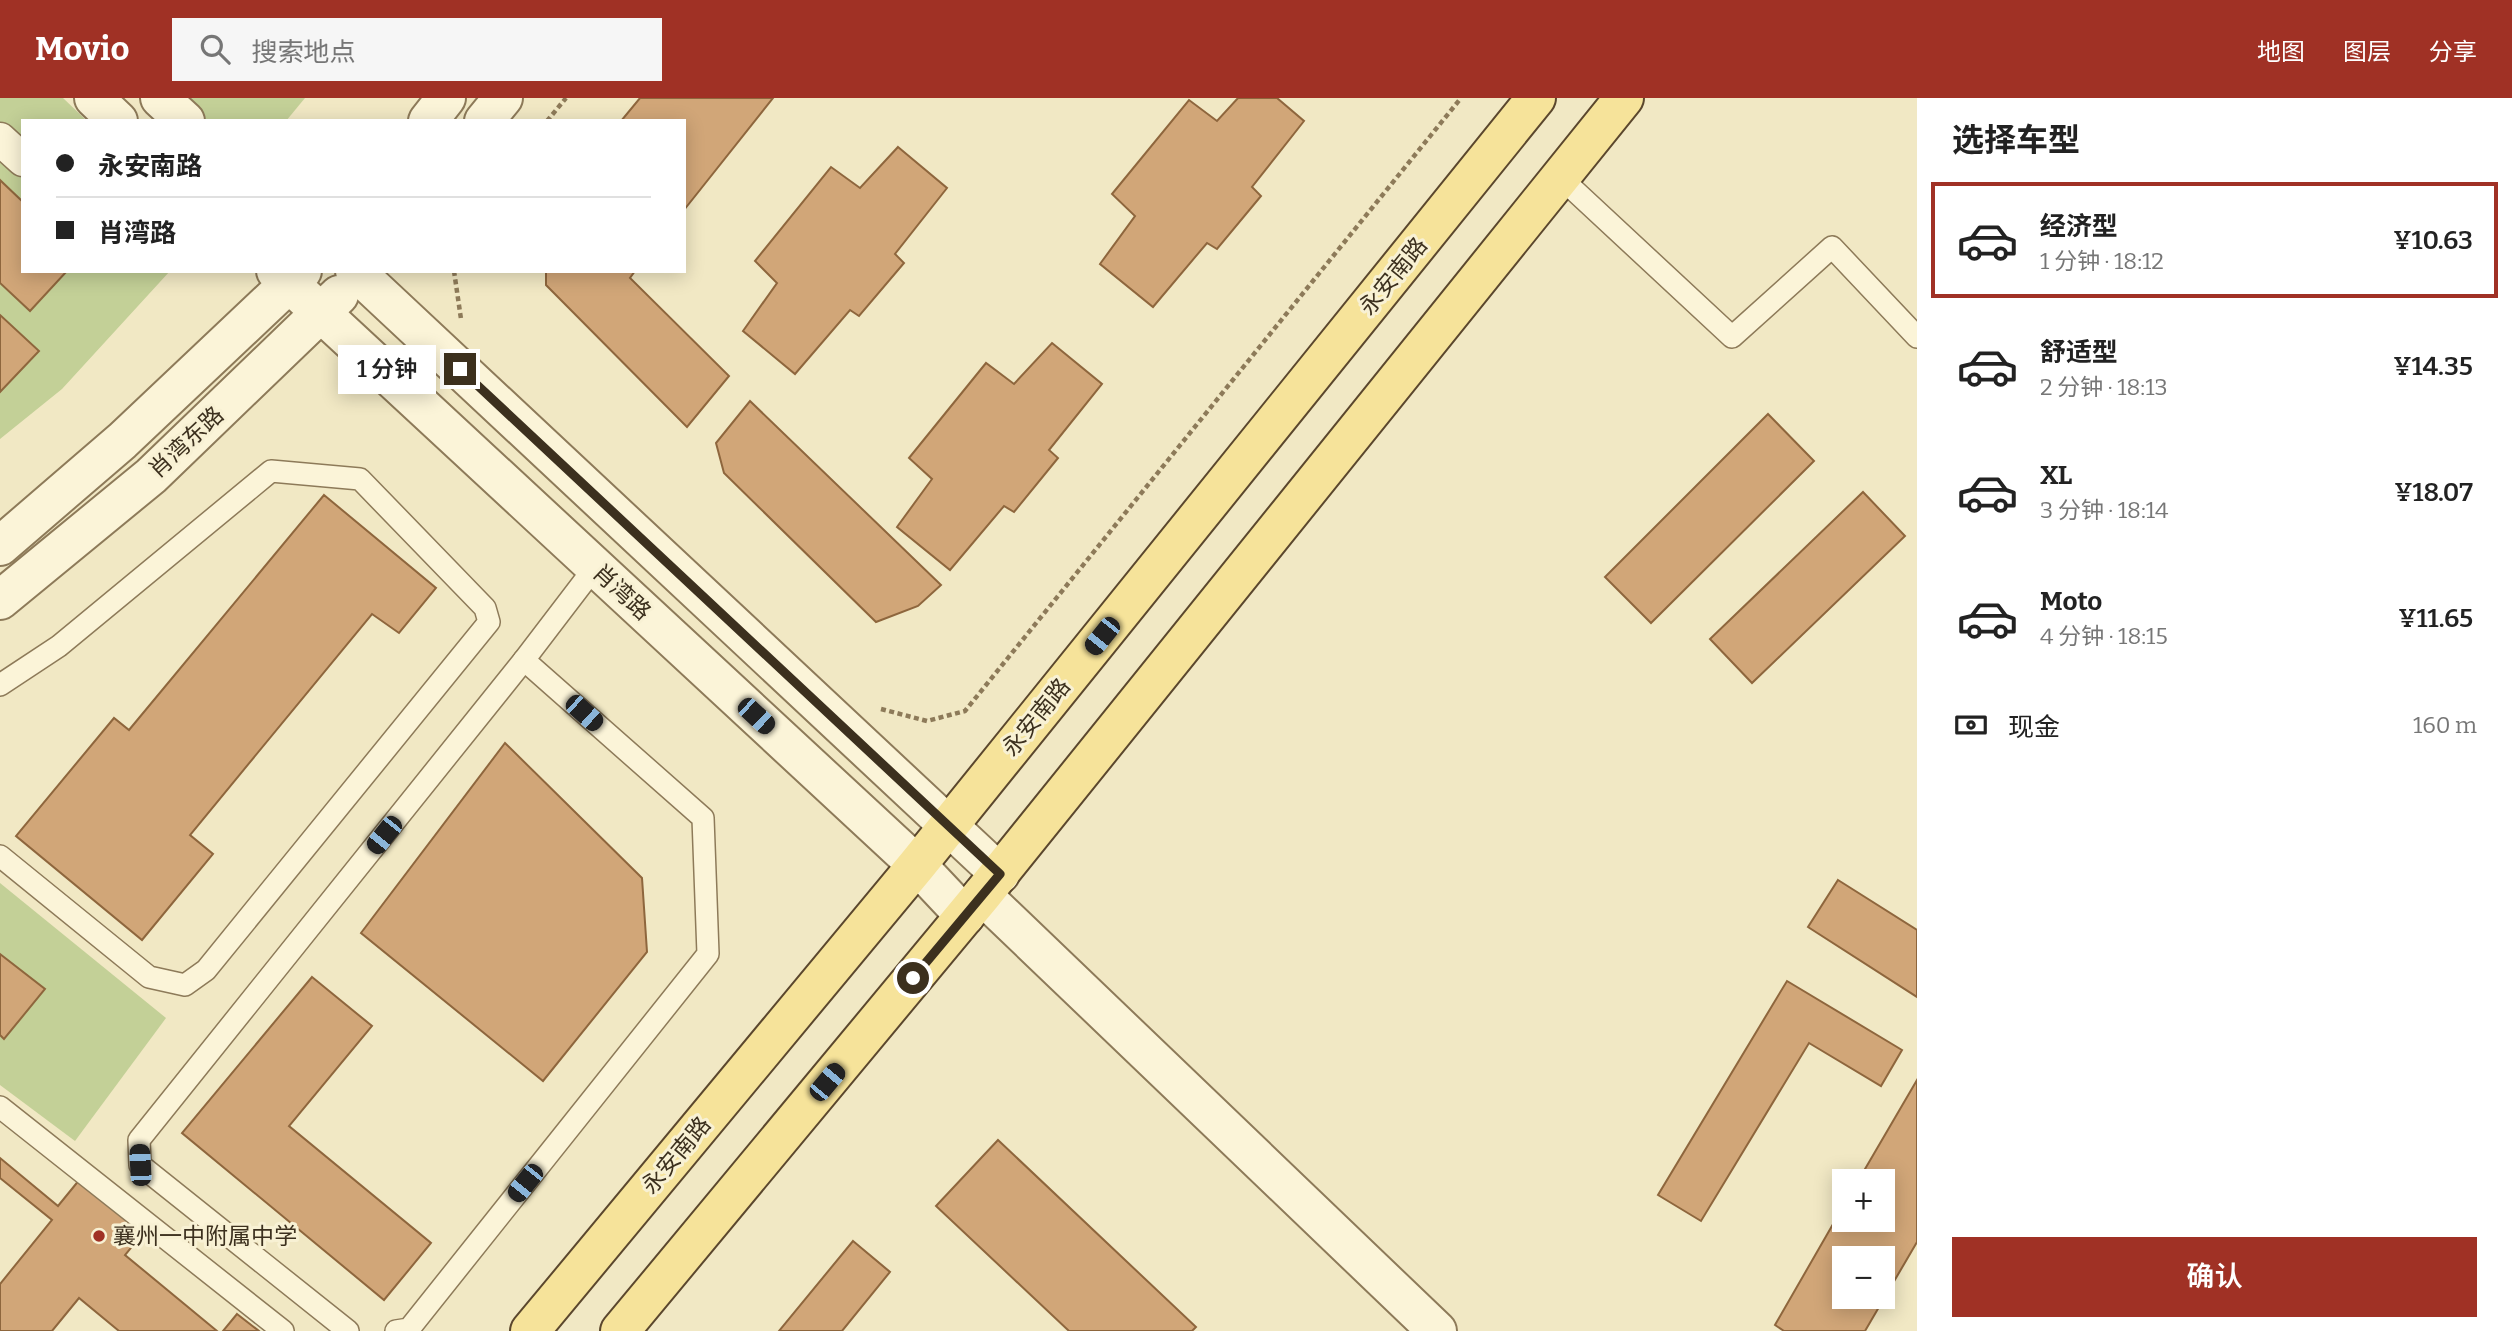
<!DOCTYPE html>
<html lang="zh">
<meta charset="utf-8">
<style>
:root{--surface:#fff;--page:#f6f6f6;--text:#222;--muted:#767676;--line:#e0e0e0;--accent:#a03125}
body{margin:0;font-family:Bitter,"Noto Sans SC",serif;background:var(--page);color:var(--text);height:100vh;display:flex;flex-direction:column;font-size:26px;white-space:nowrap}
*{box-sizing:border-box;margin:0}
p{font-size:23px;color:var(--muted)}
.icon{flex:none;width:38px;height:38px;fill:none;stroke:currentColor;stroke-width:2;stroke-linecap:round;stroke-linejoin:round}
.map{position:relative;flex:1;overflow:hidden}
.panel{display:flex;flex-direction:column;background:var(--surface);width:595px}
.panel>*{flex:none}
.guide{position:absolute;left:21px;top:21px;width:665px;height:154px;border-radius:0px;box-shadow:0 4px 18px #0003;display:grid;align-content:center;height:154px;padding:0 35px;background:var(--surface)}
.fabs{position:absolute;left:1832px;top:1071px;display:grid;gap:14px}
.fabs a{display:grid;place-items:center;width:63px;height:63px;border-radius:0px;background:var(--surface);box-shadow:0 4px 18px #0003;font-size:35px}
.end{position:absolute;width:32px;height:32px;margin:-16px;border:9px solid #3c301e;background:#fff;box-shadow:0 0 0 4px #fff}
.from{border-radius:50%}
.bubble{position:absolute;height:49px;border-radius:0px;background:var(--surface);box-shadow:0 4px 18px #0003;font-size:23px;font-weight:600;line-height:49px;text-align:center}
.car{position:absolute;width:21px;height:42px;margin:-21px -10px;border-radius:9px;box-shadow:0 0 5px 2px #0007;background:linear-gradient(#222 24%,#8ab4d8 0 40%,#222 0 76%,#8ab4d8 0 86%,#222 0)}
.guide b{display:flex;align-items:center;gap:24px;height:66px;font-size:26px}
.guide b+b{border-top:2px solid var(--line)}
.guide i{width:18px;height:18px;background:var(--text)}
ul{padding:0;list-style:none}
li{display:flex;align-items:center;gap:21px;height:116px;margin:0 14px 10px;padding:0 21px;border:4px solid transparent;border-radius:0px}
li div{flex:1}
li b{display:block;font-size:26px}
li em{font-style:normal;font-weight:600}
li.on{border-color:var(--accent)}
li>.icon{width:63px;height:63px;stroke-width:1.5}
h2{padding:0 35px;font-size:32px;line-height:84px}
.pay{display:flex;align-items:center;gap:18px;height:77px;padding:0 35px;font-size:26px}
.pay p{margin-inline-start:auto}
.primary-button{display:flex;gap:14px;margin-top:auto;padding:14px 35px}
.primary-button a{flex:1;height:80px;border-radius:0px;background:var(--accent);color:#fff;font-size:28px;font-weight:600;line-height:80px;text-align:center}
header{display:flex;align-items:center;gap:42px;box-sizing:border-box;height:98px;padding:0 35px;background:var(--accent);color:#fff}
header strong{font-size:33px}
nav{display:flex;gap:38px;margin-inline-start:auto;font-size:24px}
.search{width:490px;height:63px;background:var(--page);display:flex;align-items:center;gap:18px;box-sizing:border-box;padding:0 24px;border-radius:0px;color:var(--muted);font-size:26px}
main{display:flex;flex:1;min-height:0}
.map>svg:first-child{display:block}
</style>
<header>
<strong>Movio</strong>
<div class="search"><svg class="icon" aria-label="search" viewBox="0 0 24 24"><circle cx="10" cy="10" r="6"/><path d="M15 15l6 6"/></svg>搜索地点</div>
<nav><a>地图</a><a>图层</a><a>分享</a></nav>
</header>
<main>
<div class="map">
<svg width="1917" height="1233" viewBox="0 0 1917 1233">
<rect width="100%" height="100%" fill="#f1e8c4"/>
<g fill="#c3d097">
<path d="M0 0H63L87 23H23V173H170L62 291 0 341Z"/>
<path d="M175 0H305L286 23H199Z"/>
<path d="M0 785 166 920 75 1043 0 987Z"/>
</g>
<g fill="#d1a678" stroke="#8e663d" stroke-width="2" fill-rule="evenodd">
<path d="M640 0H773L684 112V23H621Z"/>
<path d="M1238 0H1277L1304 23 1252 89 1261 98 1217 151 1207 145 1153 209 1100 166 1135 118 1112 96 1189 2 1217 23Z"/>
<path d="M898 49 947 90 895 156 904 165 859 218 850 212 795 276 743 233 777 185 755 163 831 69 860 90Z"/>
<path d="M0 82 23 104V173H67L30 213 0 185Z"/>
<path d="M546 173H635L630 180 729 278 687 329 546 187Z"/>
<path d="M0 217 39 253 0 294Z"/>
<path d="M1052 245 1102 286 1049 352 1058 360 1014 414 1004 408 950 472 897 429 932 381 909 360 986 265 1014 286Z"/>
<path d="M750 303 941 487 918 508 876 524 724 375 716 345Z"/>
<path d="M1768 316 1814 363 1651 525 1605 479Z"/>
<path d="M1863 394 1905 438 1752 585 1710 541Z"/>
<path d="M324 397 436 490 399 535 372 516 190 737 213 756 142 842 16 738 114 620 129 632Z"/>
<path d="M505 645 642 780 647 854 543 983 361 835Z"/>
<path d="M1838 782 1917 832V899L1808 829Z"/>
<path d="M0 856 45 891 4 941 0 937Z"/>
<path d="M312 879 372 928 289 1028 431 1145 384 1202 182 1035Z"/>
<path d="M1787 883 1902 952 1881 988 1809 945 1701 1123 1658 1097Z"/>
<path d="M1917 982V1144L1865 1233H1784L1775 1227 1844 1107V1122H1883V1083H1858ZM1844 1160H1883V1199H1844Z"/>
<path d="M998 1042 1196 1229 1192 1233H1069L936 1108Z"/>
<path d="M0 1060 58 1108 80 1081 144 1134 125 1157 217 1233H119L79 1200 52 1233H0V1186L52 1122 0 1080Z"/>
<path d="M853 1143 890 1174 842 1233H779Z"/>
<path d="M237 1216 259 1233H223Z"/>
</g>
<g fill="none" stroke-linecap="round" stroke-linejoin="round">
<g stroke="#8d7a59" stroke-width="24">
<g id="service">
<path d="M1561 80 1732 239 1832 149 1917 239"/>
<path d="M0 587 59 548 271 373 360 381 485 510 489 524 206 872 185 887 149 879 0 758"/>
<path d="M0 1009 283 1233"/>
<path d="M348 1233 140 1067 139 1042 524 562 595 469"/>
<path d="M396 1233 409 1231 708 856 703 720 524 562"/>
</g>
</g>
<g stroke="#8d7a59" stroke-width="35">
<path id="pedestrian" d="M0 41 23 62"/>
</g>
<g stroke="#8d7a59" stroke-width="42">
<path id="minor" d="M982 797 1437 1233"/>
</g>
<g stroke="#8d7a59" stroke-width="42">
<g id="tertiary">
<path d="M94 0 118 23"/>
<path d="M160 0 185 23"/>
<path d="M428 23 446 0"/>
<path d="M484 23 503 0"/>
<path d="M276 173 917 767 965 818"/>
<path d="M355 173 1000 776"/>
<path d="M0 448 122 343 302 173"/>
<path d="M0 502 151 378 339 197"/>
</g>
</g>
<g stroke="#5b472d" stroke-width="42">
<g id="primary">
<path d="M530 1233 917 767 1536 0"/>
<path d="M620 1233 982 797 1624 0"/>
</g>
</g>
<g stroke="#8d7a59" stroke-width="4.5" stroke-dasharray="5 3.5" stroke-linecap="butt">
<path d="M547 23 566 0"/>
<path d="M454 173 461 221"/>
<path d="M881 611 927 623 965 613 1461 0"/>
</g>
<use href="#service" stroke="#fbf4d8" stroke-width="21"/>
<use href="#pedestrian" stroke="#fbf4d8" stroke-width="32"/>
<use href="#minor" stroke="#fbf4d8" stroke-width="38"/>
<use href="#tertiary" stroke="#fbf4d8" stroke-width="38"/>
<use href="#primary" stroke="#f6e39a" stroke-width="38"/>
</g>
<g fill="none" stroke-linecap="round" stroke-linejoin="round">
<path stroke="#3c301e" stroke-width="9" d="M460 271 1000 776 913 880"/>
</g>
<circle fill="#a03125" stroke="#f8f1d4" stroke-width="2.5" cx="99" cy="1138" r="7"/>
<g text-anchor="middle" stroke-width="6" stroke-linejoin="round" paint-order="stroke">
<g font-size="23" fill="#3c301e" stroke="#f8f1d4">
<text transform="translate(1393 178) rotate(-51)" y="8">永安南路</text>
<text transform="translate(186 344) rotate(-43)" y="8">肖湾东路</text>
<text transform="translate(622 494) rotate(43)" y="8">肖湾路</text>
<text transform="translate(1036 619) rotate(-51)" y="8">永安南路</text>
<text transform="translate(676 1057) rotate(-50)" y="8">永安南路</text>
</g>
<g font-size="23" fill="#3c301e" stroke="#f8f1d4" text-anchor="start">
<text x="113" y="1146">襄州一中附属中学</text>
</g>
</g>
</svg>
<div class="fabs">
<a>+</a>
<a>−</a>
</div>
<i class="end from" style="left:913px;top:880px"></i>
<i class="end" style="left:460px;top:271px"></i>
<div class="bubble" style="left:338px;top:247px;width:98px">1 分钟</div>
<i class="car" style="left:1102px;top:538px;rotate:219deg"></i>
<i class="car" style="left:584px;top:615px;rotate:132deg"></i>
<i class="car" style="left:756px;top:618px;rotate:133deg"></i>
<i class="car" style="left:384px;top:737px;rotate:219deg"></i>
<i class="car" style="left:827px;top:984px;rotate:40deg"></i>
<i class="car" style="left:140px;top:1067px;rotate:357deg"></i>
<i class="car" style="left:525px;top:1085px;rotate:219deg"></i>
<div class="guide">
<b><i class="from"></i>永安南路</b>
<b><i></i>肖湾路</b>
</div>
</div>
<section class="panel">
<h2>选择车型</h2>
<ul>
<li class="on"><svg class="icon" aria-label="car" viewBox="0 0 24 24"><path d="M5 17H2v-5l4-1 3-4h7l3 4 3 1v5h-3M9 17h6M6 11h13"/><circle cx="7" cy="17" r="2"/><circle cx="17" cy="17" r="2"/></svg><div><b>经济型</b><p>1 分钟 · 18:12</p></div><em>¥10.63</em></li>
<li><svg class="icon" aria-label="car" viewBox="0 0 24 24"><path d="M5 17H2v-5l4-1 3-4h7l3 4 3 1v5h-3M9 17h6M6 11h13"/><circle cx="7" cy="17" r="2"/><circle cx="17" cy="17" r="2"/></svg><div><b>舒适型</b><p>2 分钟 · 18:13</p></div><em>¥14.35</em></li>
<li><svg class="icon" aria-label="car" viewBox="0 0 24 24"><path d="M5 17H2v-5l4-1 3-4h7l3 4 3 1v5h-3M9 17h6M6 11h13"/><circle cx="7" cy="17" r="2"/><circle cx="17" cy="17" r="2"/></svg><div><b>XL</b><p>3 分钟 · 18:14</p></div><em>¥18.07</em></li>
<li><svg class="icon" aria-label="car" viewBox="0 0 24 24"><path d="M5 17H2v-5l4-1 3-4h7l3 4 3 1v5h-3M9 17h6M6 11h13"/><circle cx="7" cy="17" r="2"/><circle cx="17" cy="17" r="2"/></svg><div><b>Moto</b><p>4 分钟 · 18:15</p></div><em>¥11.65</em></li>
</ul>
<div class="pay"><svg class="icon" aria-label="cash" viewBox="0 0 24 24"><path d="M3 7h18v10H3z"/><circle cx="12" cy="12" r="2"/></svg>现金<p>160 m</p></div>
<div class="primary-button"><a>确认</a></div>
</section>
</main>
